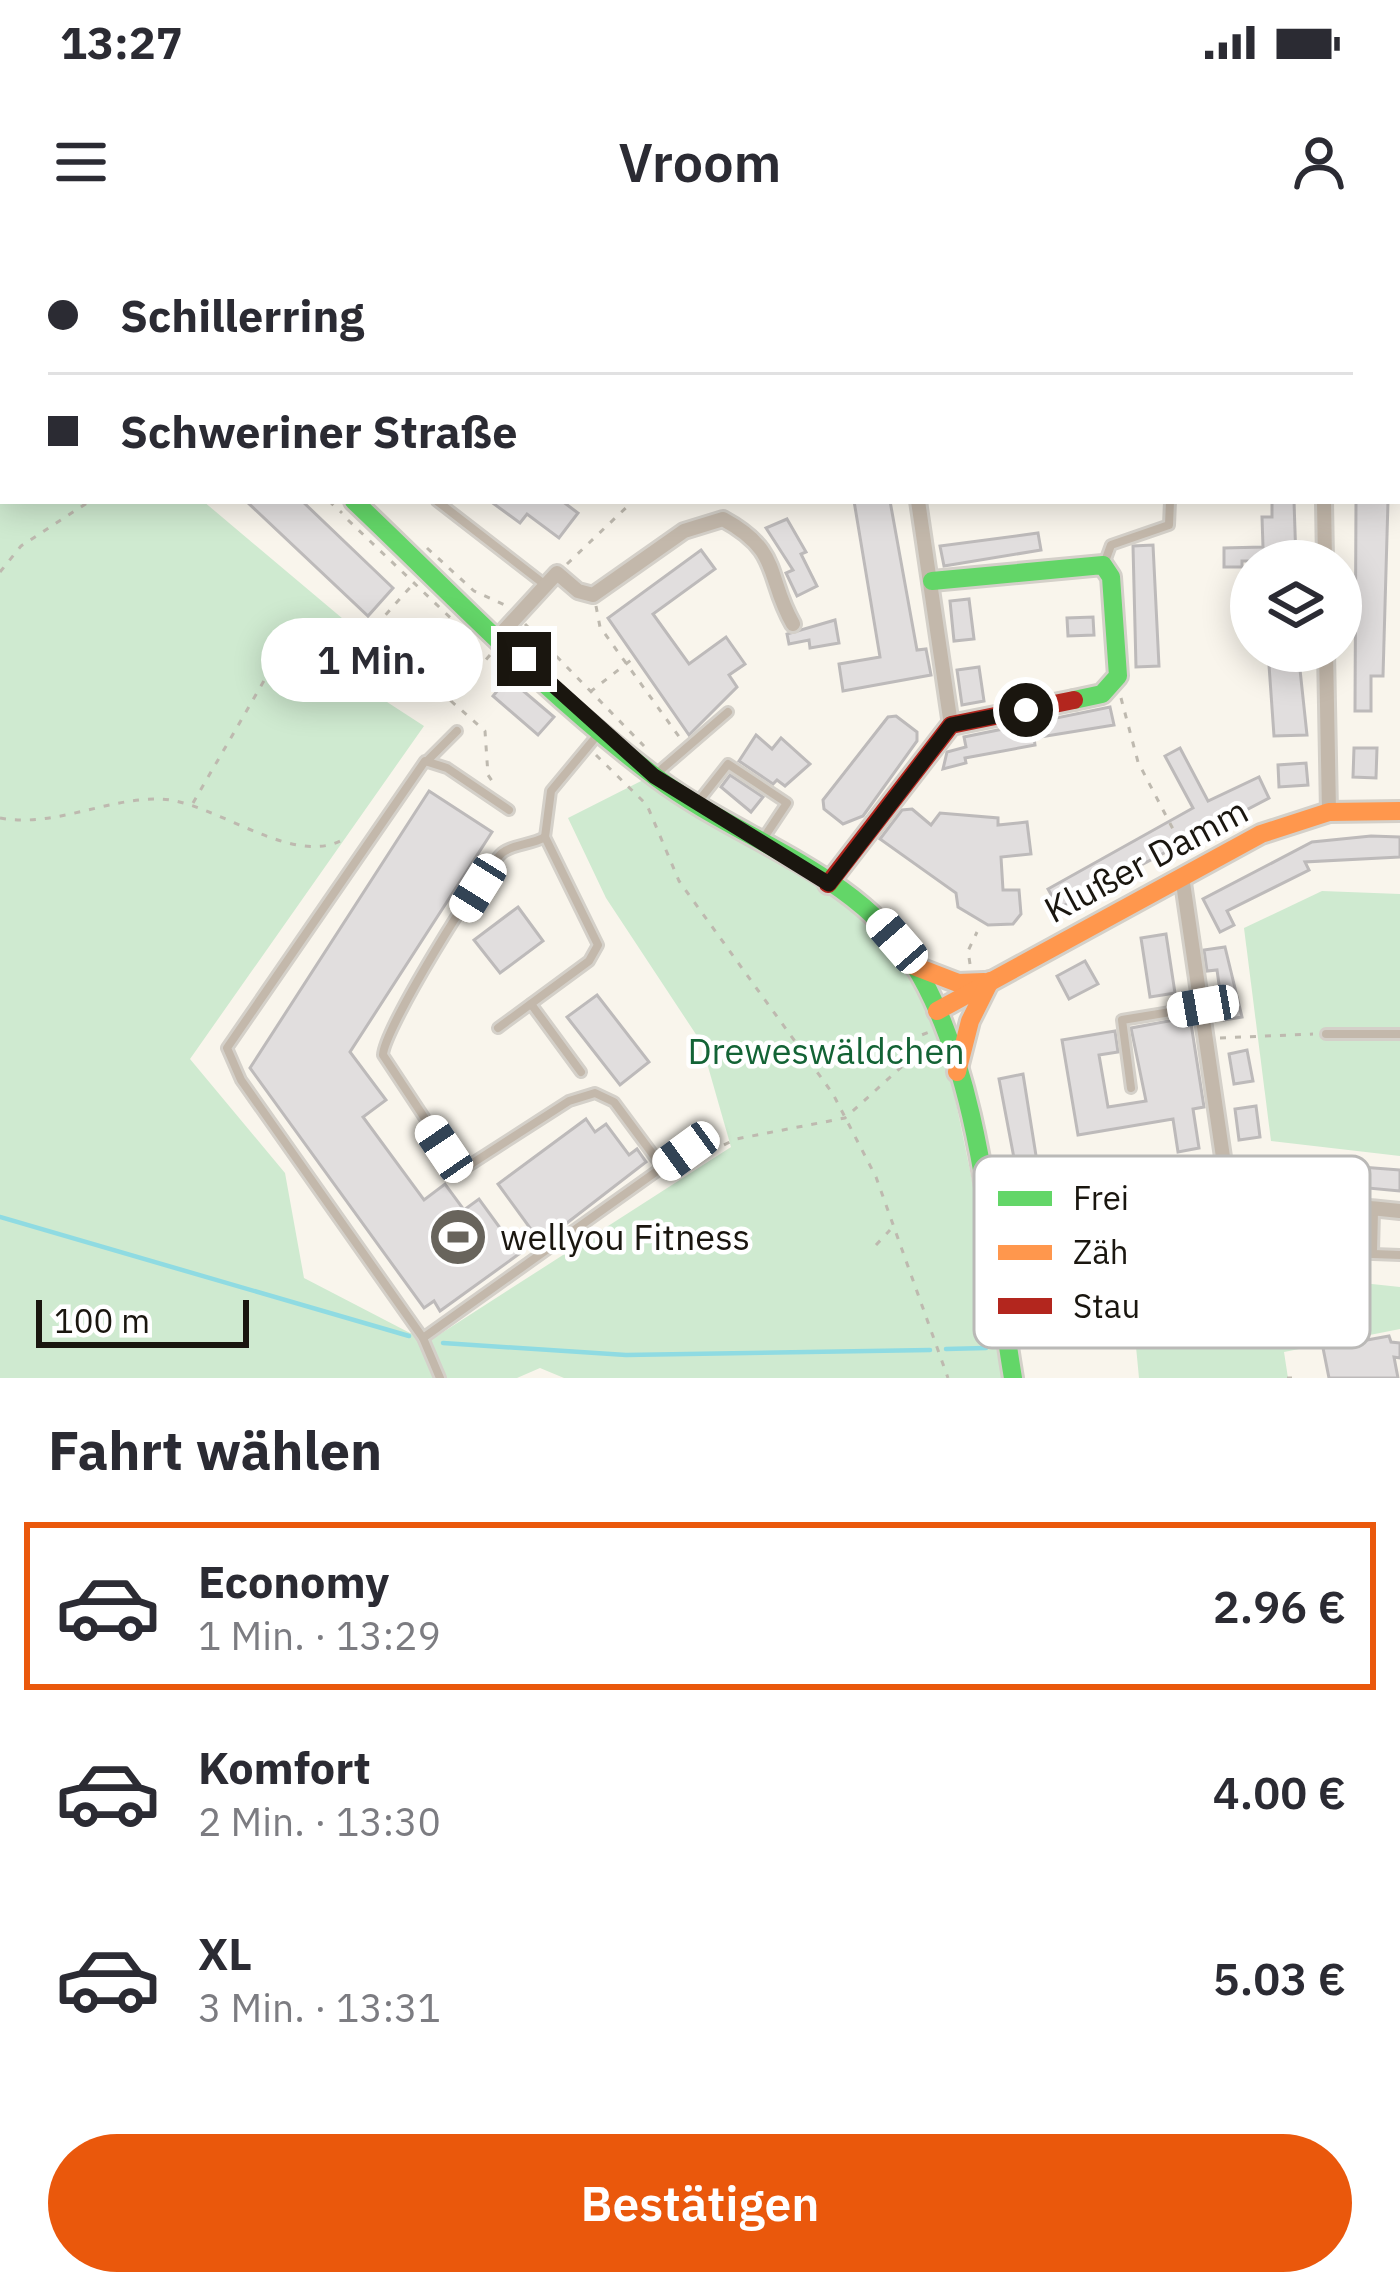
<!DOCTYPE html>
<html lang="de">
<meta charset="utf-8">
<style>
:root{--surface:#fff;--page:#f7f7f7;--text:#2b2b33;--muted:#7c7c81;--line:#e1e1e2;--accent:#ea580c}
body{margin:0;font-family:"IBM Plex Sans",sans-serif;background:var(--page);color:var(--text);height:100vh;display:flex;flex-direction:column;font-size:45px;white-space:nowrap}
*{box-sizing:border-box;margin:0}
p{font-size:39px;color:var(--muted)}
.icon{flex:none;width:66px;height:66px;fill:none;stroke:currentColor;stroke-width:2;stroke-linecap:round;stroke-linejoin:round}
.map{position:relative;height:1138px;overflow:hidden}
.details{display:flex;flex-direction:column;background:var(--surface);flex:1}
.details>*{flex:none}
.guide{position:absolute;left:0px;top:0px;width:1401px;height:264px;box-shadow:0 6px 30px #0003;display:grid;align-content:center;height:264px;padding:0 48px;background:var(--surface)}
.fabs{position:absolute;left:1230px;top:300px;display:grid;gap:24px}
.fabs a{display:grid;place-items:center;width:132px;height:132px;border-radius:50%;background:var(--surface);box-shadow:0 6px 30px #0003;font-size:60px}
.scale{position:absolute;left:36px;bottom:30px;width:213px;box-sizing:border-box;padding-left:12px;border:6px solid #1a160f;border-top:0;font-size:33px;line-height:42px;white-space:nowrap;color:#1a160f;-webkit-text-stroke:9px #fff;paint-order:stroke}
.end{position:absolute;width:54px;height:54px;margin:-27px;border:15px solid #1a160f;background:#fff;box-shadow:0 0 0 6px #fff}
.from{border-radius:50%}
.bubble{position:absolute;height:84px;border-radius:42px;background:var(--surface);box-shadow:0 6px 30px #0003;font-size:39px;font-weight:600;line-height:84px;text-align:center}
.car{position:absolute;width:36px;height:72px;margin:-36px -18px;border-radius:15px;box-shadow:0 0 9px 3px #0007;background:linear-gradient(#fff 24%,#345 0 40%,#fff 0 76%,#345 0 86%,#fff 0)}
.guide b{display:flex;align-items:center;gap:42px;height:114px;font-size:45px}
.guide b+b{border-top:3px solid var(--line)}
.guide i{width:30px;height:30px;background:var(--text)}
ul{padding:0;list-style:none}
li{display:flex;align-items:center;gap:36px;height:168px;margin:0 24px 18px;padding:0 24px;border:6px solid transparent;border-radius:0px}
li div{flex:1}
li b{display:block;font-size:45px}
li em{font-style:normal;font-weight:600}
li.current{border-color:var(--accent)}
li>.icon{width:108px;height:108px;stroke-width:1.5}
h2{padding:0 48px;font-size:54px;line-height:144px}
.cta{display:flex;gap:24px;margin-top:auto;padding:24px 48px}
.cta a{flex:1;height:138px;border-radius:72px;background:var(--accent);color:#fff;font-size:48px;font-weight:600;line-height:138px;text-align:center}
.status{display:flex;justify-content:space-between;align-items:center;height:84px;padding:0 60px;background:var(--surface);direction:ltr}
.status svg{height:33px;fill:currentColor}
header{display:flex;justify-content:space-between;align-items:center;height:156px;padding:0 48px;background:var(--surface);font-size:54px;font-weight:600}
.map>svg:first-child{display:block}
</style>
<div class="status"><b>13:27</b><svg viewBox="0 0 49 12"><path d="M0 12V9h3v3zM5 12V6h3v6zM10 12V3h3v9zM15 12V0h3v12zM26 1h20v11H26zM47 4h2v5h-2z"/></svg></div>
<header><svg class="icon" aria-label="menu" viewBox="0 0 24 24"><path d="M4 6h16M4 12h16M4 18h16"/></svg>Vroom<svg class="icon" aria-label="person" viewBox="0 0 24 24"><circle cx="12" cy="8" r="4"/><path d="M4 21q1-7 8-7t8 7"/></svg></header>
<div class="map">
<svg width="1400" height="1138" viewBox="0 0 1400 1138">
<rect width="100%" height="100%" fill="#f9f5ec"/>
<g fill="#cfead0">
<path d="M693 0H1317L688 3Z"/>
<path d="M0 243 3 261H203L368 400 347 436 424 486 190 819 285 933 304 1038 410 1093 437 1096 731 907 701 802 606 658 568 578 653 535 864 668 937 771 1013 1138H564L540 1128 517 1138H0Z"/>
<path d="M1322 651 1400 654V916L1271 901 1244 688Z"/>
<path d="M1278 1034 1400 1047V1089L1284 1112 1288 1138H1139L1130 1044Z"/>
</g>
<g fill="none" stroke-linecap="round" stroke-linejoin="round">
<g stroke="#8fdbe2" stroke-width="4.5">
<path d="M0 977 409 1096"/>
<path d="M443 1103 626 1115 930 1110"/>
<path d="M946 1109 986 1108"/>
</g>
</g>
<g fill="#e1dede" stroke="#bdbaba" stroke-width="3">
<path d="M246 261H302L393 348 368 376Z"/>
<path d="M490 261H562L578 273 559 298 527 274 520 283Z"/>
<path d="M854 261H890L917 410 926 409 931 435 843 451 839 424 880 417Z"/>
<path d="M1272 261H1294L1296 321H1242V327H1224V308L1263 307 1262 277H1272Z"/>
<path d="M1356 261H1388L1383 436H1371V471H1355Z"/>
<path d="M787 279 806 312 801 314 817 346 797 356 786 333 793 330 766 288Z"/>
<path d="M1038 293 1041 310 944 326 940 306Z"/>
<path d="M1153 305 1159 426 1136 427 1133 306Z"/>
<path d="M701 310 715 329 653 374 689 424 726 397 745 424 729 435 737 447 689 495 608 378Z"/>
<path d="M969 359 974 399 954 401 950 361Z"/>
<path d="M1093 377 1094 395 1068 396 1067 378Z"/>
<path d="M835 380 839 403 810 408 809 400 789 404 787 394Z"/>
<path d="M429 381 444 393 432 408 457 428 443 446 403 414Z"/>
<path d="M1268 411H1298L1307 495 1274 496Z"/>
<path d="M979 427 984 461 962 465 957 430Z"/>
<path d="M508 438 554 477 538 495 493 456Z"/>
<path d="M1110 467 1114 485 1034 498 1035 505 965 518 966 523 943 529 947 512 966 507 964 497Z"/>
<path d="M896 476 917 492V501L863 576 843 584 824 569 823 560 888 477Z"/>
<path d="M756 495 772 509 781 498 810 524 785 546 777 540 773 544 739 521Z"/>
<path d="M1180 508 1208 561 1259 537 1269 558 1059 668 1048 649 1193 568 1165 516Z"/>
<path d="M1354 508H1377L1376 538 1353 537Z"/>
<path d="M1306 523 1308 545 1279 547 1278 525Z"/>
<path d="M730 535 763 557 751 572 721 547Z"/>
<path d="M429 551 492 592 350 812 386 860 363 877 424 960 445 944 464 970 479 959 519 1014 440 1071 434 1061 424 1068 250 828Z"/>
<path d="M912 569 931 585 940 573 998 578V585L1027 582 1031 614 1001 617 1003 650H1019L1021 674 1013 684 988 685 958 667 956 653 880 599 902 570Z"/>
<path d="M1371 596 1400 597V617L1305 622 1309 630 1227 671 1234 685 1220 692 1203 659 1312 602Z"/>
<path d="M518 667 543 701 500 733 474 700Z"/>
<path d="M1166 694 1175 753 1150 757 1141 698Z"/>
<path d="M1225 707 1242 777 1224 780 1217 730 1207 731 1204 710Z"/>
<path d="M1085 721 1098 744 1069 759 1057 736Z"/>
<path d="M597 755 649 822 620 845 567 777Z"/>
<path d="M1190 777 1204 867 1193 869 1199 908 1178 912 1173 879 1078 895 1062 800 1115 791 1118 812 1099 815 1108 867 1146 861 1131 788Z"/>
<path d="M1247 810 1253 841 1234 844 1229 814Z"/>
<path d="M1023 834 1045 972 1025 976 999 839Z"/>
<path d="M1256 866 1260 897 1239 900 1235 869Z"/>
<path d="M586 879 595 892 606 884 629 915 637 909 646 922 541 1003 498 944Z"/>
<path d="M1348 926 1400 930V951L1346 946Z"/>
<path d="M1389 1096 1391 1102 1400 1103V1118L1394 1117 1398 1138H1329L1323 1108Z"/>
</g>
<g fill="none" stroke-linecap="round" stroke-linejoin="round">
<g stroke="#d4d0c9" stroke-width="14">
<g id="lane">
<path d="M471 0 472 3"/>
<path d="M1398 108H1400"/>
<path d="M437 261 544 344"/>
<path d="M1104 324 1111 305 1169 285 1170 261"/>
<path d="M429 519 457 491"/>
<path d="M655 535 728 472"/>
<path d="M698 562 728 524 787 563 761 602"/>
<path d="M545 597C531 605 513 604 502 613 480 633 384 789 383 815L453 921 465 928 569 861 595 853 614 862 663 928"/>
<path d="M531 764 581 832"/>
<path d="M498 788 589 721 598 705 545 597 551 551 600 492"/>
<path d="M1326 794H1400"/>
<path d="M1131 848 1122 780 1201 767"/>
<path d="M1294 966 1295 1011"/>
<path d="M1205 971 1210 1017"/>
<path d="M1127 982 1133 1026 1295 1011 1400 1015"/>
<path d="M1373 1011 1374 971"/>
<path d="M423 1098 709 894"/>
<path d="M440 1138 423 1098 241 840 227 808 425 521 447 528 509 570"/>
</g>
</g>
<g stroke="#d4d0c9" stroke-width="20">
<g id="street">
<path d="M155 0 156 3"/>
<path d="M406 0 408 3"/>
<path d="M9 3 23 0"/>
<path d="M1309 3 1317 0"/>
<path d="M918 261 951 485"/>
<path d="M1324 261 1325 321"/>
<path d="M499 396 557 333 578 351 593 355 684 291 723 279C782 311 766 337 793 384"/>
<path d="M1326 411 1329 572"/>
<path d="M1182 636 1230 965"/>
<path d="M1017 1007C1144 973 1269 956 1400 971"/>
</g>
</g>
<g stroke="#d4d0c9" stroke-width="24">
<g id="fast">
<path d="M439 3 446 0"/>
<path d="M0 139H3"/>
<path d="M354 261C453 355 548 456 657 538 739 600 856 632 913 723 983 834 991 1010 1013 1138"/>
<path d="M932 341 1103 325 1111 337 1118 436 1102 454 1074 460"/>
</g>
</g>
<g stroke="#d4d0c9" stroke-width="24">
<g id="slow">
<path d="M914 726 958 743 984 742"/>
<path d="M937 771 1261 594 1329 572 1400 571"/>
<path d="M957 832 970 781 990 741"/>
</g>
</g>
<g stroke="#d4d0c9" stroke-width="24">
<path id="jam" d="M828 644 951 485 1074 460"/>
</g>
<g stroke="#beb9af" stroke-width="3" stroke-dasharray="6 9" stroke-linecap="butt">
<path d="M821 3 823 0"/>
<path d="M0 160 3 159"/>
<path d="M329 261 342 273"/>
<path d="M348 280 458 385"/>
<path d="M427 308 474 351 505 365"/>
<path d="M567 324 633 261"/>
<path d="M0 332 21 306 90 261"/>
<path d="M596 366 600 387 680 498"/>
<path d="M525 384 644 506"/>
<path d="M490 415 451 461 485 491 488 535 496 547"/>
<path d="M590 452 635 417"/>
<path d="M1121 458 1138 522 1186 614"/>
<path d="M596 515 647 565 679 641 833 854 876 937 948 1138"/>
<path d="M193 563 272 427 301 391 337 416 348 417 414 343"/>
<path d="M0 578C53 588 107 558 159 559 215 560 296 632 347 597"/>
<path d="M970 724 968 711 977 692"/>
<path d="M1220 798 1313 794"/>
<path d="M697 918 736 899 845 878 908 821 919 796 929 792"/>
<path d="M876 1005 890 990"/>
<path d="M1287 1138H1292"/>
</g>
<use href="#lane" stroke="#c3b8ab" stroke-width="8"/>
<use href="#street" stroke="#c3b8ab" stroke-width="14"/>
<use href="#fast" stroke="#63d668" stroke-width="18"/>
<use href="#slow" stroke="#ff974d" stroke-width="18"/>
<use href="#jam" stroke="#b3261e" stroke-width="18"/>
</g>
<g fill="none" stroke-linecap="round" stroke-linejoin="round">
<path stroke="#1a160f" stroke-width="15" d="M524 419 654 536 829 644 951 485 1026 470"/>
</g>
<defs>
<g id="stadium-disc" transform="scale(3)"><circle r="9.5" fill="#68645c" stroke="#fff"/><path d="M0-5a6.5 5 0 1 0 0 10a6.5 5 0 1 0 0-10ZM-3.5-1.8h7v3.6h-7Z" fill="#fff"/></g>
</defs>
<g fill-rule="evenodd">
<use href="#stadium-disc" x="458" y="997"/>
</g>
<g text-anchor="middle" stroke-width="9" stroke-linejoin="round" paint-order="stroke">
<g font-size="36" fill="#1a160f" stroke="#fff">
<text transform="translate(1146 620) rotate(-28)" y="13">Klußer Damm</text>
</g>
<g font-size="36" fill="#136335" stroke="#fff">
<text x="826" y="824">Dreweswäldchen</text>
</g>
<g font-size="36" fill="#1a160f" stroke="#fff" text-anchor="start">
<text x="500" y="1010">wellyou Fitness</text>
</g>
</g>
<rect x="974" y="916" width="396" height="192" rx="18" fill="#fff" stroke="#bab9b7" stroke-width="3"/>
<rect x="998" y="951" width="54" height="15" fill="#63d668"/>
<rect x="998" y="1005" width="54" height="15" fill="#ff974d"/>
<rect x="998" y="1058" width="54" height="16" fill="#b3261e"/>
<g font-size="33" fill="#1a160f">
<text x="1073" y="970">Frei</text>
<text x="1073" y="1024">Zäh</text>
<text x="1073" y="1078">Stau</text>
</g>
</svg>
<div class="fabs">
<a><svg class="icon" aria-label="layers" viewBox="0 0 24 24"><path d="M12 4l9 5-9 5-9-5zM3 14l9 5 9-5"/></svg></a>
</div>
<div class="scale">100 m</div>
<i class="end from" style="left:1026px;top:470px"></i>
<i class="end" style="left:524px;top:419px"></i>
<div class="bubble" style="left:261px;top:378px;width:222px">1 Min.</div>
<i class="car" style="left:478px;top:648px;rotate:212deg"></i>
<i class="car" style="left:897px;top:701px;rotate:319deg"></i>
<i class="car" style="left:1203px;top:766px;rotate:260deg"></i>
<i class="car" style="left:444px;top:909px;rotate:326deg"></i>
<i class="car" style="left:686px;top:911px;rotate:234deg"></i>
<div class="guide">
<b><i class="from"></i>Schillerring</b>
<b><i></i>Schweriner Straße</b>
</div>
</div>
<section class="details">
<h2>Fahrt wählen</h2>
<ul>
<li class="current"><svg class="icon" aria-label="car" viewBox="0 0 24 24"><path d="M5 17H2v-5l4-1 3-4h7l3 4 3 1v5h-3M9 17h6M6 11h13"/><circle cx="7" cy="17" r="2"/><circle cx="17" cy="17" r="2"/></svg><div><b>Economy</b><p>1 Min. · 13:29</p></div><em>2.96 €</em></li>
<li><svg class="icon" aria-label="car" viewBox="0 0 24 24"><path d="M5 17H2v-5l4-1 3-4h7l3 4 3 1v5h-3M9 17h6M6 11h13"/><circle cx="7" cy="17" r="2"/><circle cx="17" cy="17" r="2"/></svg><div><b>Komfort</b><p>2 Min. · 13:30</p></div><em>4.00 €</em></li>
<li><svg class="icon" aria-label="car" viewBox="0 0 24 24"><path d="M5 17H2v-5l4-1 3-4h7l3 4 3 1v5h-3M9 17h6M6 11h13"/><circle cx="7" cy="17" r="2"/><circle cx="17" cy="17" r="2"/></svg><div><b>XL</b><p>3 Min. · 13:31</p></div><em>5.03 €</em></li>
</ul>
<div class="cta"><a>Bestätigen</a></div>
</section>
